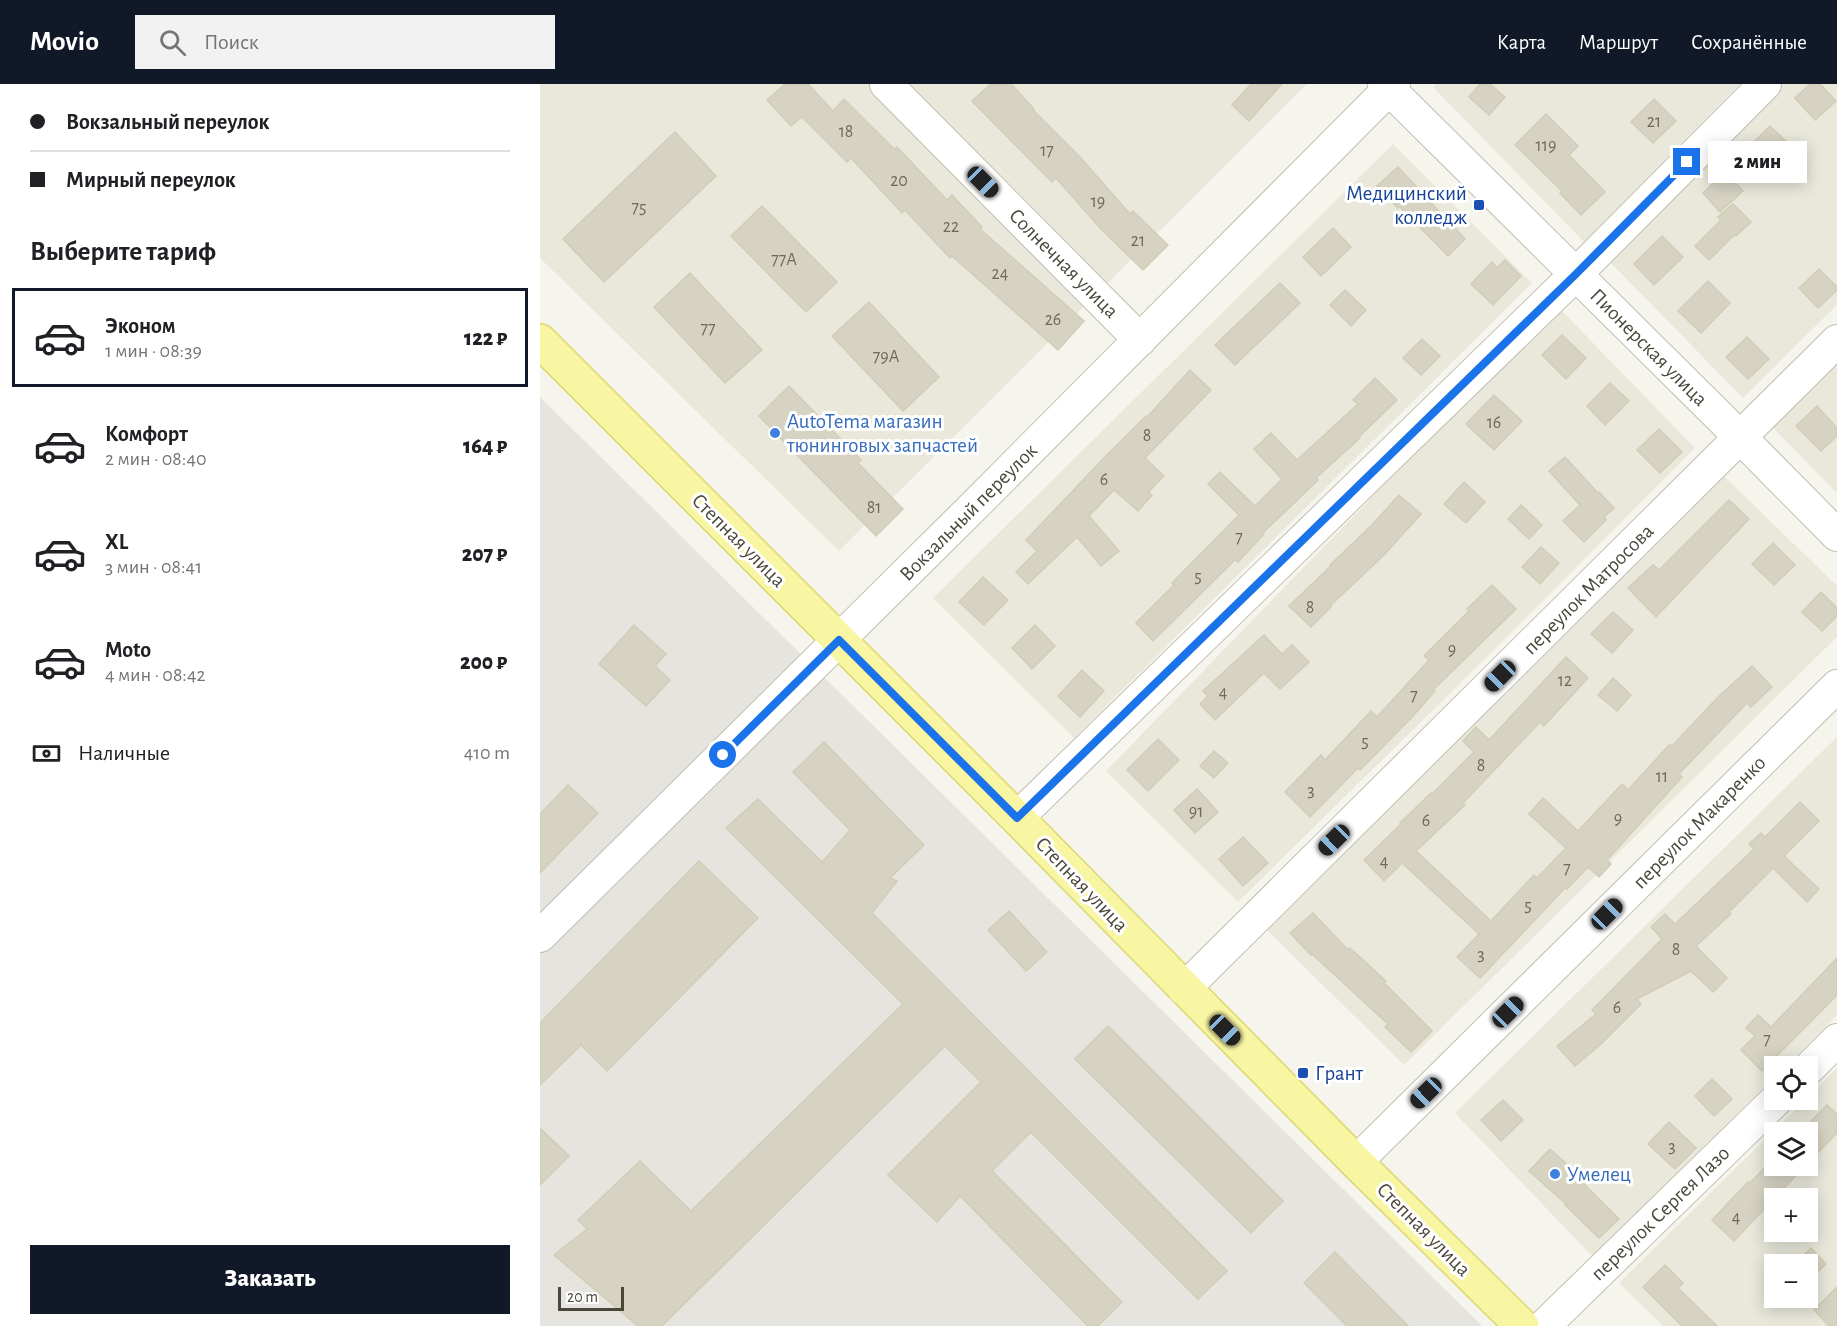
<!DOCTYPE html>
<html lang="ru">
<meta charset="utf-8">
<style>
:root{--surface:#fff;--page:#f2f2f2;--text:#202124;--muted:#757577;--line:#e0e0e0;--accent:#111827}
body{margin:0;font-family:"Alegreya Sans",sans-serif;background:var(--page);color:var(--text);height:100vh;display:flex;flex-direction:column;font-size:22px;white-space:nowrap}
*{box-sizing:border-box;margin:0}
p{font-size:20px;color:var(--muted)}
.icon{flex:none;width:33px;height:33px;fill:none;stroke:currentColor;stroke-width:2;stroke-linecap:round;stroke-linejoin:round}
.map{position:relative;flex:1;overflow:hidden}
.drawer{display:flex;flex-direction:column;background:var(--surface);width:540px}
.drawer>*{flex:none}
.guide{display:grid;align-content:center;height:132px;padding:0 30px;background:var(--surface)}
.buttons{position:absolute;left:1224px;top:972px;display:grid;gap:12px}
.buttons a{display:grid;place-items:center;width:54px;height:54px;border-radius:0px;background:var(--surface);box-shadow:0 3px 15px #0003;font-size:30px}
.scale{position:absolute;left:18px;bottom:15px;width:66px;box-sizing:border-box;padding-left:6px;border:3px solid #4a473a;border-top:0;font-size:16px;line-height:21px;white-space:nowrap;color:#4a473a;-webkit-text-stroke:4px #fff;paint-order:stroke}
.end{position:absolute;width:27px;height:27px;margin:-14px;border:8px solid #1a73e8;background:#fff;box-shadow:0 0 0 3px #fff}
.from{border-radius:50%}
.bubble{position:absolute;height:42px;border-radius:0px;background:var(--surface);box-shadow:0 3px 15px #0003;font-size:20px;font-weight:800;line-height:42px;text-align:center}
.car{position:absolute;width:18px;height:36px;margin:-18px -9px;border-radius:8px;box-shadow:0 0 4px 2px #0007;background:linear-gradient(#222 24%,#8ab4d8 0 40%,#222 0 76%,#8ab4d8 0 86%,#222 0)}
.guide b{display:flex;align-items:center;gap:21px;height:57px;font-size:22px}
.guide b+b{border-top:2px solid var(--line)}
.guide i{width:15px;height:15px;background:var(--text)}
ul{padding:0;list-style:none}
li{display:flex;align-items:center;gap:18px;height:99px;margin:0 12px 9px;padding:0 18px;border:3px solid transparent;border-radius:0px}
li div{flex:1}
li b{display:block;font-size:22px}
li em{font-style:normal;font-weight:800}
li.active{border-color:var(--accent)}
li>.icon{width:54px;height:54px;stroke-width:1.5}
h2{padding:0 30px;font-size:27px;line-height:72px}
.pay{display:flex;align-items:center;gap:15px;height:66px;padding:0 30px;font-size:22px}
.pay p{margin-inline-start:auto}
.primary-button{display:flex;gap:12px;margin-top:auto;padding:12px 30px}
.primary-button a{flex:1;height:69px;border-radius:0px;background:var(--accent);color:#fff;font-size:24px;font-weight:800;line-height:69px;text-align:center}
header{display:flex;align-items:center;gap:36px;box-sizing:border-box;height:84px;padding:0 30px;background:var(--accent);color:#fff}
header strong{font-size:28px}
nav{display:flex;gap:33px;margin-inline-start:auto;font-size:21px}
.search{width:420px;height:54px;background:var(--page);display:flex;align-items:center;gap:15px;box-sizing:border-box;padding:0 21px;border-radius:0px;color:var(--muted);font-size:22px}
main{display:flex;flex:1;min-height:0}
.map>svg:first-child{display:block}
</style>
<header>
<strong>Movio</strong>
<div class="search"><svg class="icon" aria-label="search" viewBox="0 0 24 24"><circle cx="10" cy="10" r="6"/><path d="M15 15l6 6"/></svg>Поиск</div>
<nav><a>Карта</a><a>Маршрут</a><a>Сохранённые</a></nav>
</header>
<main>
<section class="drawer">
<div class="guide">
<b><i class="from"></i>Вокзальный переулок</b>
<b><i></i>Мирный переулок</b>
</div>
<h2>Выберите тариф</h2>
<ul>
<li class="active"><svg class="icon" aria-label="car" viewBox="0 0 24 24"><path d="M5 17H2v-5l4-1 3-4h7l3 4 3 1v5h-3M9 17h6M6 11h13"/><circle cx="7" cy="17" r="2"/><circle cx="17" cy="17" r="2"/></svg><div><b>Эконом</b><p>1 мин · 08:39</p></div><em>122 ₽</em></li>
<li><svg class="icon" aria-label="car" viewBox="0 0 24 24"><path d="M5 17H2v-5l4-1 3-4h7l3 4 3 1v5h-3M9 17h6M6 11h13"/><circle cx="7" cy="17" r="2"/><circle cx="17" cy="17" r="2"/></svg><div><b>Комфорт</b><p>2 мин · 08:40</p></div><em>164 ₽</em></li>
<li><svg class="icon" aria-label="car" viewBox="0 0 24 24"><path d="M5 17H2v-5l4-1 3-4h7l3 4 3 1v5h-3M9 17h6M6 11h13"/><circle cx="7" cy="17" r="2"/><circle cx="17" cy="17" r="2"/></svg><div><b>XL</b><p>3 мин · 08:41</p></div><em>207 ₽</em></li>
<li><svg class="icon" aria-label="car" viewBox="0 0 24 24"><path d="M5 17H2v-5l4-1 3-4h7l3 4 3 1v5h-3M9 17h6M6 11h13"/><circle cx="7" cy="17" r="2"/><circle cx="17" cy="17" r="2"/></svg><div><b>Moto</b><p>4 мин · 08:42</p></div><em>200 ₽</em></li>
</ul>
<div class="pay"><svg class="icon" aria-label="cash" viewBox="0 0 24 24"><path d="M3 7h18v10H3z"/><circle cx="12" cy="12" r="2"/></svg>Наличные<p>410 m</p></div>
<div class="primary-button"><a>Заказать</a></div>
</section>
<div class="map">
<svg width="1297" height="1242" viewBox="0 0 1297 1242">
<rect width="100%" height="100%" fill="#f5f5ed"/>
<g fill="#e9e8db" fill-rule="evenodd">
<path d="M0 0H767L299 467 0 174Z"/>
<path d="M896 0H1200L1044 158 893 3Z"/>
<path d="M1243 0H1297V221L1203 314 1070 178Z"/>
<path d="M853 60 992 199 534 654 393 514Z"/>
<path d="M1019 224 1155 364 956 564 698 818 566 687 908 335Z"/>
<path d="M1297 276V409L1231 342Z"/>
<path d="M1184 392 1297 502V553L864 981 726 845 1027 544Z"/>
<path d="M1297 653V931L1245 982H1234V993L1052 1172 915 1029Z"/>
<path d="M1297 984V1242H1123L1079 1199 1265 1016H1268V1013ZM1234 1048H1268V1082H1234ZM1234 1114H1268V1148H1234ZM1234 1180H1268V1214H1234Z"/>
</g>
<path fill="#e5e4de" d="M0 313 942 1242H0Z"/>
<g fill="#d6d3c3" stroke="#d1cdb6" stroke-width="1.5">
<path d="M245 0H268L293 27 304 15 354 65 357 63 407 116 412 111 442 143 440 145 544 237 518 266 412 172 410 174 365 126 362 129 311 74 307 78 262 33 251 42 227 16Z"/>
<path d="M451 0H471L494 25 493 26 539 72 590 130 593 127 628 161 603 186 561 145 516 94 512 98 432 17Z"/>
<path d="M711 0H742L709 37 692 21Z"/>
<path d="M940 0H950L965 13 949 31 929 13Z"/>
<path d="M1270 0H1280L1296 17 1275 36 1255 14Z"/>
<path d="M1114 15 1136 37 1113 59 1091 38Z"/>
<path d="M1006 30 1038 62 1029 71 1065 108 1041 131 1020 109 1022 107 975 61Z"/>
<path d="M1230 42 1252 63 1231 85 1209 63Z"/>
<path d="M135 48 176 92 64 198 23 155Z"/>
<path d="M858 83 925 155 908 172 860 123 858 124 837 102Z"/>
<path d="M1185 88 1203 107 1180 128 1163 109Z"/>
<path d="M1193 120 1211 138 1196 152 1194 151 1169 176 1155 162 1181 136 1178 133Z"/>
<path d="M222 122 297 198 266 228 191 152Z"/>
<path d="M793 144 811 163 781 192 763 173Z"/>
<path d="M1122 152 1143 173 1114 201 1094 180Z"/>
<path d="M965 176 981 192 953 221 931 200 952 178 957 184Z"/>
<path d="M1279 185 1297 203V206L1278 224 1259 204Z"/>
<path d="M150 189 222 266 185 299 114 223Z"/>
<path d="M1168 197 1190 219 1161 249 1138 227Z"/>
<path d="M740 199 760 219 695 281 675 261Z"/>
<path d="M805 206 826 226 811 242 790 221Z"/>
<path d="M329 218 399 293 363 327 292 252Z"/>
<path d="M1022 251 1046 274 1026 295 1002 271Z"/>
<path d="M1207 253 1229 275 1208 295 1186 273Z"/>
<path d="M882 255 900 272 881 291 863 274Z"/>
<path d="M650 286 671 306 605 374 624 392 608 408 612 411 598 427 574 406 549 432 579 467 561 482 537 453 488 500 476 488 497 467 486 456 564 374 606 332 607 333Z"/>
<path d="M835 294 857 316 819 353 820 354 776 394 778 396 723 449 724 450 698 478 695 476 613 557 596 539 634 501 632 499 699 431 668 400 680 388 715 422 742 395 714 365 731 349 757 376 818 320 813 316Z"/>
<path d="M1070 299 1089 317 1065 341 1047 322Z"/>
<path d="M249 302 321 376 318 379 363 425 336 452 219 332Z"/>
<path d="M954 311 982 337 954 366 926 340Z"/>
<path d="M1277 322 1297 344V352L1281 367 1256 342Z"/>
<path d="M1119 345 1142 368 1120 389 1097 366Z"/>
<path d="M1025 373 1058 409 1059 408 1074 424 1064 433 1066 436 1044 458 1023 437 1040 421 1009 387Z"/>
<path d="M924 398 945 418 926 439 904 420Z"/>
<path d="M859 411 881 430 844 471 790 522 791 523 771 543 749 522 791 482 790 481 831 442Z"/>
<path d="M1189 416 1209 435 1116 533 1088 504 1113 481 1119 486Z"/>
<path d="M981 421 1002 441 989 455 968 435Z"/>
<path d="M1233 459 1255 481 1234 501 1212 480Z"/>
<path d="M1001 463 1019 479 1000 500 982 483Z"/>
<path d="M443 493 468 516 444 541 419 518Z"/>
<path d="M952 501 976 525 893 606 895 607 873 632 820 686 818 684 770 733 745 708 781 671 785 676 831 627 837 633 889 576 884 572 929 527 927 525Z"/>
<path d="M1281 508 1297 524V532L1282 547 1262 528Z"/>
<path d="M1073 528 1093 546 1072 569 1051 550Z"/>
<path d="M94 541 126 570 115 582 130 596 106 622 59 580Z"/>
<path d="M495 541 515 562 492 585 472 564Z"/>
<path d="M724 551 742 570 752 561 769 578 740 605 724 589 675 636 660 620 668 612 663 607Z"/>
<path d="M1026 573 1048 594 1004 642 1000 638 923 719 925 721 876 767 951 837 994 791 997 794 1026 764 989 730 1003 714 1038 747 1082 700 1088 706 1130 660 1132 662 1178 613 1212 582 1232 603 1211 623 1207 619 1139 690 1142 693 1067 776 1071 780 1059 793 1048 783 1027 805 1025 804 940 894 917 873 939 850 862 779 844 797 824 776 861 740 860 739 891 709 892 710 934 668 923 657 936 643 949 656Z"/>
<path d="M542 586 564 607 540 633 518 612Z"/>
<path d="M1073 594 1091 611 1077 627 1058 611Z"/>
<path d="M618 655 639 676 608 707 587 686Z"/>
<path d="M284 658 384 761 350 794 357 797 332 829 687 1187 658 1215 491 1048 452 1087 582 1218 558 1242H548L420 1112 397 1138 348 1091 441 998 405 962 122 1242H98L14 1171 47 1145 38 1136 100 1077 151 1127 363 920 186 744 218 715 282 778 310 746 253 688Z"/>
<path d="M674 667 688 679 674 694 660 682Z"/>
<path d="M28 701 58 729 0 789V730Z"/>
<path d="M657 705 678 728 655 749 634 726Z"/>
<path d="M1260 718 1279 737 1244 772 1279 805 1267 818 1233 784 1189 828 1191 830 1156 862 1187 894 1173 908 1151 887 1097 915 1101 920 1060 961 1035 982 1017 962 1056 930 1052 926 1122 855 1111 843 1125 830 1135 840 1214 765 1209 760 1221 749 1225 753Z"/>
<path d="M703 753 728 779 703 802 679 775Z"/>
<path d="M159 777 218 834 67 987 41 961 0 1001V939Z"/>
<path d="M469 827 507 868 486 887 448 846Z"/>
<path d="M773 829 808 866 810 864 846 897 844 899 892 947 871 968 845 943 848 940 772 870 771 871 750 849Z"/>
<path d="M1297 874V911L1222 987 1201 966 1215 952 1206 944 1218 931 1231 943Z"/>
<path d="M568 942 743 1117 711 1149 535 975Z"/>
<path d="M1172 995 1192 1015 1174 1032 1155 1012Z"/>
<path d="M963 1016 983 1036 961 1057 941 1036Z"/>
<path d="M1287 1021 1297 1030V1049L1268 1079V1048H1260Z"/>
<path d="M1129 1038 1156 1064 1135 1085 1108 1060Z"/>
<path d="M0 1044 29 1072 0 1101Z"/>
<path d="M1010 1065 1041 1093 1039 1095 1079 1135 1059 1154 1025 1121 1026 1120 989 1087Z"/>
<path d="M1234 1074V1082H1265L1194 1157 1172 1136 1208 1098 1210 1099Z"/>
<path d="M1271 1164 1286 1180 1272 1193 1268 1189V1180H1260L1257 1177Z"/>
<path d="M795 1168 868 1242H807L764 1199Z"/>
<path d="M1125 1181 1143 1199 1138 1204 1177 1242H1142L1103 1203Z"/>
<path d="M1297 1203V1242H1289L1274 1226Z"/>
</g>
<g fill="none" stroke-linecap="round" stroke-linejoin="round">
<g stroke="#c0bfb0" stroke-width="34">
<g id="minor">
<path d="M346 0 600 256"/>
<path d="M844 0 1201 354 1297 451"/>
<path d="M477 734 1035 191 1225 0"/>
<path d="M0 852 430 426 854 0"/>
<path d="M644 905 1297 257"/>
<path d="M1268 985 1297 956"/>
<path d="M816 1078 1297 602"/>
<path d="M1004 1242 1236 1016"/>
</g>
</g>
<g stroke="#ddd773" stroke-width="36">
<path id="major" d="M0 257 477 734 816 1078 982 1242"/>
</g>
<use href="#minor" stroke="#fff" stroke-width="32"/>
<use href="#major" stroke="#f8f5a3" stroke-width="33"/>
</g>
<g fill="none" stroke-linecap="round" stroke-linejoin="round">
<path stroke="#1a73e8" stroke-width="8" d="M183 671 299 556 477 734 1035 191 1147 78"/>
</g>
<g fill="#1a4fb4" stroke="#fff" stroke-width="2">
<rect x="933" y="115" width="12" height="12" rx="3"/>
<rect x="757" y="983" width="12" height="12" rx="3"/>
</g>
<g fill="#3f7fe0" stroke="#fff" stroke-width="2">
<circle cx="235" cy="349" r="6"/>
<circle cx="1015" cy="1090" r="6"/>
</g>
<g text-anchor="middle" stroke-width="6" stroke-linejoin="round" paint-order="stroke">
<g font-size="18" fill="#6d6a5c">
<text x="1114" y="43">21</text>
<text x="306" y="53">18</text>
<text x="1006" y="67">119</text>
<text x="507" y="72">17</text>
<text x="359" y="102">20</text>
<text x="558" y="123">19</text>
<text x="99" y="129">75</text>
<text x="411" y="148">22</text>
<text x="598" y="162">21</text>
<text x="244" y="181">77А</text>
<text x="460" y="195">24</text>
<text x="513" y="241">26</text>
<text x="168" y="250">77</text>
<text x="346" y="278">79А</text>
<text x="954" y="344">16</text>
<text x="607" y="357">8</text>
<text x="564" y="401">6</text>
<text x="334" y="429">81</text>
<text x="699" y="459">7</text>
<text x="658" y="498">5</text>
<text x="770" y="529">8</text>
<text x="912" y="571">9</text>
<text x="1025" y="602">12</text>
<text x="683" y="614">4</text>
<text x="874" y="617">7</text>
<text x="825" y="663">5</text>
<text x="941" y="687">8</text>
<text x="1122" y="698">11</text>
<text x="771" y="712">3</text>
<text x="656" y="733">91</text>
<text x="1078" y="740">9</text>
<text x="886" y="742">6</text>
<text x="844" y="783">4</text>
<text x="1027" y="790">7</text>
<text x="988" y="827">5</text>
<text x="1136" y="871">8</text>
<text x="941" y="876">3</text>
<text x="1077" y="929">6</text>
<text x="1227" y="961">7</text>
<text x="1132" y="1068">3</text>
<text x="1196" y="1139">4</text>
</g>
<g font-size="21" fill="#164399" stroke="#fff" text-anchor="end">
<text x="927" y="116">Медицинский<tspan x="927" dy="24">колледж</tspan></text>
<text x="775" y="996" text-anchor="start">Грант</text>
</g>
<g font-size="21" fill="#4a473a" stroke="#fff">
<text transform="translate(524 179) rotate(45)" y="7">Солнечная улица</text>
<text transform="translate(1109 263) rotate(45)" y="7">Пионерская улица</text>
<text transform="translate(428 428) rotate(-45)" y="7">Вокзальный переулок</text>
<text transform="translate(199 456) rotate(45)" y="7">Степная улица</text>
<text transform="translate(1048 505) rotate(-45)" y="7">переулок Матросова</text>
<text transform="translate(1159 738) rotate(-45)" y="7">переулок Макаренко</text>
<text transform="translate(542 800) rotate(46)" y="7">Степная улица</text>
<text transform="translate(1120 1129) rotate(-44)" y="7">переулок Сергея Лазо</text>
<text transform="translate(884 1145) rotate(45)" y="7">Степная улица</text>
</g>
<g font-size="21" fill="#366cbe" stroke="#fff" text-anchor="start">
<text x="247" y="344">AutoTema магазин<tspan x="247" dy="24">тюнинговых запчастей</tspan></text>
<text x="1027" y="1097">Умелец</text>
</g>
</g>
</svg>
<div class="buttons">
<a><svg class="icon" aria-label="locate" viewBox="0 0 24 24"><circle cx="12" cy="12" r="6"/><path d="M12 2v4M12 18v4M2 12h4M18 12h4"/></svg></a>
<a><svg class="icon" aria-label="layers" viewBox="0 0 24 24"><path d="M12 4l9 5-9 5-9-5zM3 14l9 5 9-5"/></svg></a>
<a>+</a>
<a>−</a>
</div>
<div class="scale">20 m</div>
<i class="end from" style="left:183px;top:671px"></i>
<i class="end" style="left:1147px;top:78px"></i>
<div class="bubble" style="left:1168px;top:57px;width:99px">2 мин</div>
<i class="car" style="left:443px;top:98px;rotate:135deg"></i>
<i class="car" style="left:960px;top:592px;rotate:225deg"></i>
<i class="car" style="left:794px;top:756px;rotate:226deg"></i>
<i class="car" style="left:1067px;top:830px;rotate:45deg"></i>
<i class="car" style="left:968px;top:928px;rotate:45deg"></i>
<i class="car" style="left:685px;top:946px;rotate:135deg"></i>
<i class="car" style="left:886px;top:1009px;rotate:226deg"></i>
</div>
</main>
